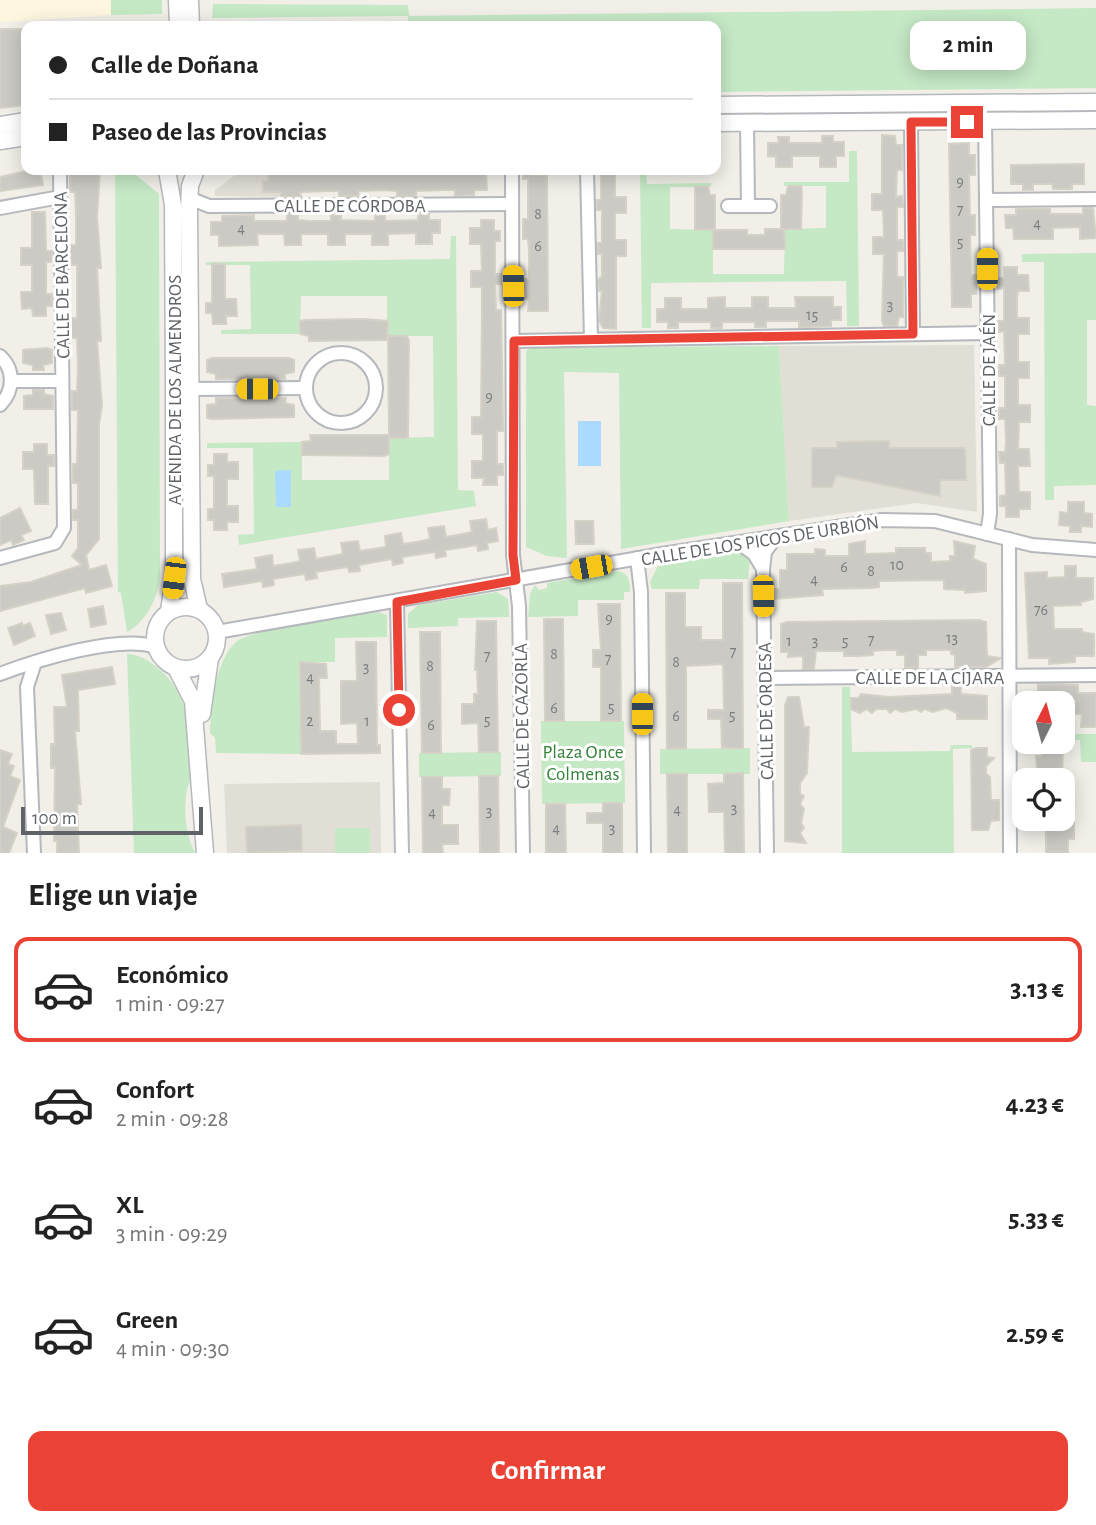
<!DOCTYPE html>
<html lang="es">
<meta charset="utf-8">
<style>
:root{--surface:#fff;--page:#f2f2f2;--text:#222;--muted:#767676;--line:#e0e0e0;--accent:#ea4335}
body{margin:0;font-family:"Alegreya Sans",sans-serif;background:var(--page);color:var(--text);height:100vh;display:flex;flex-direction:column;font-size:26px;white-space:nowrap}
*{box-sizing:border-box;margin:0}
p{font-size:23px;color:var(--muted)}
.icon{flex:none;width:38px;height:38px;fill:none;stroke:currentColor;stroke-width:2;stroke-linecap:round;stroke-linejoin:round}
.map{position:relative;height:853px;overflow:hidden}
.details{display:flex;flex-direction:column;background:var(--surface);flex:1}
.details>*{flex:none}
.top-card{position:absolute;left:21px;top:21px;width:700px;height:154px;border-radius:14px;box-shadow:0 4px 18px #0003;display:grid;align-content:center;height:154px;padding:0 28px;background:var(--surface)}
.needle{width:46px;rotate:6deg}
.controls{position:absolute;left:1012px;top:691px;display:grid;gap:14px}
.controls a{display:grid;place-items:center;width:63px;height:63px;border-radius:14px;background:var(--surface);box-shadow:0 4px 18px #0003;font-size:35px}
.scale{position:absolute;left:21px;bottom:18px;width:182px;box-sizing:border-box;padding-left:7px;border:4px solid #5f6368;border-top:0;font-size:19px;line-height:24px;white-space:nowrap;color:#5f6368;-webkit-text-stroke:5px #fff;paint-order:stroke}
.end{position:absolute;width:32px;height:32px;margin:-16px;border:9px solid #ea4335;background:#fff;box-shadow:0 0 0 4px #fff}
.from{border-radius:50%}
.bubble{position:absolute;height:49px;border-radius:14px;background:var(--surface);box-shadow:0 4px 18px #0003;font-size:23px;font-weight:600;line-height:49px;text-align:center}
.car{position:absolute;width:21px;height:42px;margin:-21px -10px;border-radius:9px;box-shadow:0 0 5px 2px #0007;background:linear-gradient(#f5c518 24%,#345 0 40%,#f5c518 0 76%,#345 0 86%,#f5c518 0)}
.top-card b{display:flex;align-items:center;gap:24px;height:66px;font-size:26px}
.top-card b+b{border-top:2px solid var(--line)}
.top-card i{width:18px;height:18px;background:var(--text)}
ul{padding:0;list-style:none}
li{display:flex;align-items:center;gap:21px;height:105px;margin:0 14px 10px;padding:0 14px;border:4px solid transparent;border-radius:14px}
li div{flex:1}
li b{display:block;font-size:26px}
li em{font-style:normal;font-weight:600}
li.selected{border-color:var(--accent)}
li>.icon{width:63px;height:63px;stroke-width:1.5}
h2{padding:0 28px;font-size:32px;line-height:84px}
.action{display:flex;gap:14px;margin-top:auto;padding:14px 28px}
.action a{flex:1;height:80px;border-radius:14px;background:var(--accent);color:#fff;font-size:28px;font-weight:600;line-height:80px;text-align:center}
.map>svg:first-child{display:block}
</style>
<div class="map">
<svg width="1096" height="853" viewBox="0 0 1096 853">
<rect width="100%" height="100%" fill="#f1efe8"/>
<path fill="#fef7e0" d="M0 0H111V15L0 22Z"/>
<g fill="#e1ded6">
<path d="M242 170H290L291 197 215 196V190Z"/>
<path d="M974 345 977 512 917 503 789 521 779 346Z"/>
<path d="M380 782 381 853H227L224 784Z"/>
</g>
<g fill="#c5e8c5">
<path d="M111 0H162V14L111 15Z"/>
<path d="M213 4 408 5 409 16 1096 8V88L716 92V26H408V16L212 18Z"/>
<path d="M849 151H857L859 326H847L846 281 651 283V328H642L640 170H646L647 184 711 183V187H670V229L713 230V274H784L785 229 826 228V186H784V182H849Z"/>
<path d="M115 170H130L159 194 160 577C158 598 146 622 127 632L121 593 118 592Z"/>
<path d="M451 236H456L458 490 474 491 476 506 239 545 238 535 254 534 253 448H207V443L302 442V480H389V438L434 437 433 336H387V296H301L300 334H221V330L251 329 250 265H206V262L450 259Z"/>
<path d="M1096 253V320H1087V405L1096 406V485L1054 486V500H1045L1044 262H1022V254Z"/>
<path d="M779 346 789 521 621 549 619 373 564 372 567 558 547 556 526 547V351L531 348Z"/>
<path d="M736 552H742L750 559 748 579H700L699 589H652L650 582 658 566Z"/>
<path d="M619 571C629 574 630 582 630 592H624V600H578V616L528 617 530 594 535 585 539 590 547 588V583Z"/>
<path d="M497 592 508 599 509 617 458 618V626L408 628V614L418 605Z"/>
<path d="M378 612 387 615V637L335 638V662H300L301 754 216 753 215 738 210 733C211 706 215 661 236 642 250 629 353 616 378 612Z"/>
<path d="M127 654C141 655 150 661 160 670 188 693 195 739 192 774 192 779 188 784 187 790 183 809 186 836 195 853H134Z"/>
<path d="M842 687H850L852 752 950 751 951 745H972V748L953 749 954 853H842Z"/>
<path d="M541 721H624L625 803 542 804Z"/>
<path d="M1062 734H1096V762H1081L1080 740H1062Z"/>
<path d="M750 748V774H660V749Z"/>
<path d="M501 752V776L419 777V753Z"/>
<path d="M370 828V853H335V828Z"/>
</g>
<g fill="#aadaff">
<rect x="578" y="421" width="23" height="45"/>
<path d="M291 470V507H276L275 471Z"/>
</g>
<g fill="#cccac5" stroke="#d6d1c6" stroke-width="2">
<path d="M0 29H26V105L0 108Z"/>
<path d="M882 135 895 136 896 145H902V170H897L896 197 902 196 903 207H897V240H903V251H897V274L898 277H903V317H899L897 326H884L882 321 884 254H873V237H884L883 210H872V194H882Z"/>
<path d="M822 136H833V142H844V156H836V167H820V156H792V167H776V157L768 156V143H779L778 137H789V143H822Z"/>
<path d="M969 143V155H975V175H969L970 215H975V235H970L971 275H976V294H971V307H952L949 144Z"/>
<path d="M1084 164V184H1072V189H1053L1052 184H1033V190H1023V184H1011V165Z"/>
<path d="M31 170H40L43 185 0 191V177Z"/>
<path d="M79 170H100L97 217 101 268H97L101 341H97L102 406 99 425V539L86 555 89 570 106 565 112 586 86 593 85 588 0 611V586L31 582 82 565 72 556 78 548V520H73V510H78V483H73V464H77L78 410H72V391H77L78 370 77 338H71V318H77V265H71L70 245H76V213L75 192H70V173H79Z"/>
<path d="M268 170 312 173 486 171 487 190H474V195L455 196V190H442L416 191V196H397V191L384 190 358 191 359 196H339V191H326L300 192 301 197H281V192H263V181H268Z"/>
<path d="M523 170H532V175H547L548 311H528L529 299H523V279H529V251L528 239H523V219H528V179H523Z"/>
<path d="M601 170H615V197H626V213H615V240H626V256H616V329L603 328 599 320 602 291H599L598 280 602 276V254H598L597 243H602V210H597L596 200H601Z"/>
<path d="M788 186H801L802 191 801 229H781V195H786Z"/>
<path d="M695 187H708L710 195H715V229L695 230Z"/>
<path d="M1083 208H1093L1096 238 1080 239V227L1053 228V239H1014L1013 228H1006L1005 215H1016V209H1050V214H1083Z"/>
<path d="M32 212H45L46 251H52V262H46V294H52V306H46V316H33L32 308 22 309 21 292H32V265H21V248H32Z"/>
<path d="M287 214H298V220L309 221H331V215H341V220L375 221V215H385V221L418 220V214H429V220H440V233H432V244H416V233L388 234V245H372V234H345V245H328V234H301V245H285L284 234H257L258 245 219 246V235H211V222H222V216L254 215V221H287Z"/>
<path d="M481 220H494V231H500V241H495V274H501V284H495L496 310H501L503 420V431H497V464H503V475H497V485H483L484 478H472V461H483V434H472V417H481L482 307V287H471V271H482L481 244H470V228H481Z"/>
<path d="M765 229H784L785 249H713V230H747V235H765Z"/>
<path d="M212 264H225V299H236L237 316H226V324H213L212 313H206V303H212Z"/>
<path d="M1004 267H1017V275H1028L1029 291H1018L1017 299V318H1029V334H1018V362H1029V378H1018V405H1030V422H1019L1018 449H1029L1030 466H1018L1019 492H1030V509H1019V517H1006V506H1000V496L1006 495 1005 463H1000L999 452H1005L1006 441 1005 419H999V408H1005V376H999V365H1005L1004 331 999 332 998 321H1004V288L998 289V278H1004Z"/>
<path d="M725 297V308H752V297H768V308H796L795 297H833V307H841V320H831V326L809 327H799V321H766V327H755V322H722V328H711V322H678V328H668V322H657V309H665V298H681V309H708V298Z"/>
<path d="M363 319 388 321 387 340 309 341V336L300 334V321L305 320Z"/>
<path d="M388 336H407L409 341 408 438H389V454L384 456 302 455V442L311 441 310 435H389Z"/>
<path d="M47 348 52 350V363L43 365 44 370H33V365L23 363V350Z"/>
<path d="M212 358H289L294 360V372L285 374V379H216V374L207 372V360Z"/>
<path d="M33 390H44V394L53 396V409H24V396L33 395Z"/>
<path d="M216 398H286L285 403 294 405V417L212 419 207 418V405L216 404Z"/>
<path d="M889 441V448H965L966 480H940V496L836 475 832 487H812V448H837V442Z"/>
<path d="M34 444H47V455H54V466H48V504H35L34 469H23V452H34Z"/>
<path d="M214 454H227V462H238V479H227V506H238V522H227V530H214V520H208V509H214V476H208V465H214Z"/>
<path d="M1068 502H1084V513L1092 514V527L1081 526V532H1070V526L1059 525 1060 512 1068 513Z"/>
<path d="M20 508 31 531 21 535 24 540 13 545 11 540 0 545V518Z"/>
<path d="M486 519 488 530 496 528 498 541 487 543 488 549 478 551 477 545 466 547 445 550 446 556 436 558 435 552 402 557 403 563 393 565 392 559 359 565 360 571 349 572 348 567 316 572 317 578 306 580 305 574 273 579 274 585 263 587 262 581 224 587 222 574 257 569 255 558 272 555 273 566 292 563 300 561 298 550 314 548 316 559 343 554 341 543 350 542 358 541 360 551 379 548 386 547 385 536 401 533 403 544 422 541 430 539 428 528 444 526 446 537 462 534 472 532 470 521Z"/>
<path d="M575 521H593L594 544H576Z"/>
<path d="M865 541V554L896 553V548H925V553H931V562L950 561V556H955L954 541 975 546 973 559 986 564V591L965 593V590L944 589V580L879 581V587L872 588 822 589 823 595 775 599V589H780V570H787V554H815V549L825 550V556H849V544Z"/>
<path d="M1065 566H1076V578H1093V599L1081 602V605L1053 606 1054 629H1082V632L1094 634V656H1075V662L1049 664V658H1029L1025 573 1047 572V578L1065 577Z"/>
<path d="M723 583H742L743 748H722L721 719H708V710H724L723 664 686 666V748L667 749 666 593H685V627H701V640H723Z"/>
<path d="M598 604H620L621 721H601V667H593V650H601Z"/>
<path d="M103 606 106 624 91 627 88 609Z"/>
<path d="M61 613 66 630 51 634 46 615Z"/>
<path d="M544 619H563L564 721H545Z"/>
<path d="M979 620 986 622 987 656 1001 658 986 667H955V655L951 654V650H926V655H918V668H905V655H897V650H884L873 651V655L858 656H844V651H816L814 669H803V656L788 657V652H781V624L787 622Z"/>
<path d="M477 621H496L498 752H479L478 723 462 724V704H474V694H478L477 670H475Z"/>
<path d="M22 623 23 626 30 623 35 636 14 645 8 628Z"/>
<path d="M420 632H440L441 753H422Z"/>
<path d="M356 642H376L377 745H380V753L301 754 300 662 326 664 327 678H319L320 731H336V744H358L357 723 341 724V681H357Z"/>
<path d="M112 667 115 684 78 690 79 731H75L81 804H77L79 853H57V841H54L55 768H51V744H55L54 707H67L62 675Z"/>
<path d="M1038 684 1078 685V693H1096V727H1081L1082 714H1062V704H1038Z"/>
<path d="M952 686H961V694L987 696V719H957V713L946 708 933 712 924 709 921 712 916 709 902 712 895 709 890 713 887 709H876L872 713 866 709 860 713 851 709V698H858L861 694 889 697 952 694Z"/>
<path d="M788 697H799L804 727H809L807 773 800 783V794L804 796 800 804 804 809 801 823 804 828 800 833 806 843 785 841V705Z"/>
<path d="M1042 746H1063L1062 780H1038L1036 756H1042Z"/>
<path d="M976 748H987V757L994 758 986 766V774L990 777 991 800H999V820L991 821 988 830H972L971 750Z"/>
<path d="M0 750 12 754 8 764 14 766 10 776 20 780 3 827 17 833 9 853H0Z"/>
<path d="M743 773 744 853H725L724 812H709L708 784 724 783V774Z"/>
<path d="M667 774H687V853H668Z"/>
<path d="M479 776H498L499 853H480Z"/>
<path d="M422 777H442V789H450L449 805H442V825H458V844H442L443 853H423Z"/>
<path d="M603 803H622V853H603V823H587V813H603Z"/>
<path d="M546 804H565L566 853H546Z"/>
<path d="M1039 819H1066V823H1074V839H1068V853H1046V830H1040Z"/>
<path d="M301 825 302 851 247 853 246 827Z"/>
</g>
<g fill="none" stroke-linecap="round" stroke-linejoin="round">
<g stroke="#b5b8bc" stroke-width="16">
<g id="minor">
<path d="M985 121 990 514 987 534"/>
<path d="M747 122 748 206"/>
<path d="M911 122 913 334"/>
<path d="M512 170 513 555 519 606 523 853"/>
<path d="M587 170 591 339"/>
<path d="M189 198 209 206 512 204"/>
<path d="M986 200 1096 199"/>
<path d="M728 206H770"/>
<path d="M0 208 60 197"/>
<path d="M514 341 988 333"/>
<circle cx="341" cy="388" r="35"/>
<path d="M0 356C15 370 14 391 0 405"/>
<path d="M11 381H62"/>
<path d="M190 389 306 388"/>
<path d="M1009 539 1010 853"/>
<path d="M739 543 754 554 763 569"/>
<path d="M0 558 55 543 64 528 60 170"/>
<path d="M637 558 641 592 644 853"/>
<path d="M397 602 402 853"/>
<path d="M217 632 662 554 882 520 935 521 1032 545 1096 550"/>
<path d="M0 674C37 660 119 634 156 647"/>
<path d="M765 678 1096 675"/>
<path d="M34 853 27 687 35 662"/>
<path d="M767 853 763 569 765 552 776 537"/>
</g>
</g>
<g stroke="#b5b8bc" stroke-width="19">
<g id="tertiary">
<path d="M177 0 178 26"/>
<path d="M190 0 191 26"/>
<path d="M716 105 1096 102"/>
<path d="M716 123 1096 120"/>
<path d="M0 125 26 121"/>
<path d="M0 141 26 137"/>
<path d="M167 170 173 205 174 390V578L169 611"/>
<path d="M196 170 190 186 189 211 192 579 199 609"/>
<circle cx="186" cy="638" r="31"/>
<path d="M176 668 193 701 205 853"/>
<path d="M202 714 210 658"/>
</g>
</g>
<use href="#minor" stroke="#fff" stroke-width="12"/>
<use href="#tertiary" stroke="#fff" stroke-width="16"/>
</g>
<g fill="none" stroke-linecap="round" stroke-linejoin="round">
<path stroke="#ea4335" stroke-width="9" d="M399 710 397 602 516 580 513 555 514 341 913 334 911 122H967"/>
</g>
<g text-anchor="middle" stroke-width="6" stroke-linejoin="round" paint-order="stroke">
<g font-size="16" fill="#7a7d7f">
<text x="960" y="187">9</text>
<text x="960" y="215">7</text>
<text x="538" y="219">8</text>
<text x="1037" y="228">4</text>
<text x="241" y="233">4</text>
<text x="960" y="247">5</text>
<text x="538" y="251">6</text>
<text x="890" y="310">3</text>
<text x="812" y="320">15</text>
<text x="489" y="402">9</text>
<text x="897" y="570">10</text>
<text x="844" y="572">6</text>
<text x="871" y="576">8</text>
<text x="814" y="584">4</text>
<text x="1041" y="615">76</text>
<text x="609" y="624">9</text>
<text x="952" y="643">13</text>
<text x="871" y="645">7</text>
<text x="789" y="646">1</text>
<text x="815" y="646">3</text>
<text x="845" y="646">5</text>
<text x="733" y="657">7</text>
<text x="554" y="659">8</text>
<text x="487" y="661">7</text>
<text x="608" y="664">7</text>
<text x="676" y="667">8</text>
<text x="430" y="671">8</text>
<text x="366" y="672">3</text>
<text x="310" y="682">4</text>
<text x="611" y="712">5</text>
<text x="554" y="713">6</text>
<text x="732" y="720">5</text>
<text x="676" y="721">6</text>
<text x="487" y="725">5</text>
<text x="310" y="726">2</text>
<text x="367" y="726">1</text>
<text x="431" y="730">6</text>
<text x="734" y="813">3</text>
<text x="677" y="814">4</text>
<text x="489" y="816">3</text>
<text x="432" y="817">4</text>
<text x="556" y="833">4</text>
<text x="612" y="833">3</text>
</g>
<g font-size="19" fill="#5f6368" stroke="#fff">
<text x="350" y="212">CALLE DE CÓRDOBA</text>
<text transform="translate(61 275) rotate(-91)" y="7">CALLE DE BARCELONA</text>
<text transform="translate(988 370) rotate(-90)" y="7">CALLE DE JAÉN</text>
<text transform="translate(174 390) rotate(-90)" y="7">AVENIDA DE LOS ALMENDROS</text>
<text transform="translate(760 540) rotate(-9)" y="7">CALLE DE LOS PICOS DE URBIÓN</text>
<text x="930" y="684">CALLE DE LA CÍJARA</text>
<text transform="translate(765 711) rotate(-91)" y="7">CALLE DE ORDESA</text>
<text transform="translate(521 716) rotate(-91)" y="7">CALLE DE CAZORLA</text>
</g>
<g font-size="19" fill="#348238" stroke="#fff">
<text x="583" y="758">Plaza Once<tspan x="583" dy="22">Colmenas</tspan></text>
</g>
</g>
</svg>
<div class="controls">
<a><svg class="needle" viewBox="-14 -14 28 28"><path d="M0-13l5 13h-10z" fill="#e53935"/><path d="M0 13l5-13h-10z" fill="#767676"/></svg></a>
<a><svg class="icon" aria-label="locate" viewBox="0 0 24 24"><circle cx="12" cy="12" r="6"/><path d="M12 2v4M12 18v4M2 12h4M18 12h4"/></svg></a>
</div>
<div class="scale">100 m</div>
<i class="end from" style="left:399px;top:710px"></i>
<i class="end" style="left:967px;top:122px"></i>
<div class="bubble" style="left:910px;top:21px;width:116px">2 min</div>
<i class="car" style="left:987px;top:269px;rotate:0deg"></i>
<i class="car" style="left:513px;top:286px;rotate:359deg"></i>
<i class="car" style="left:257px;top:389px;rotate:270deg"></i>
<i class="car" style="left:591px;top:567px;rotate:260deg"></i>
<i class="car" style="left:174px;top:578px;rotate:187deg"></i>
<i class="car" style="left:763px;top:596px;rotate:179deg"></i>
<i class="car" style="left:642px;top:714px;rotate:0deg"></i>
<div class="top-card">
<b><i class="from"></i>Calle de Doñana</b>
<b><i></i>Paseo de las Provincias</b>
</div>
</div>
<section class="details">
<h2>Elige un viaje</h2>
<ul>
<li class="selected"><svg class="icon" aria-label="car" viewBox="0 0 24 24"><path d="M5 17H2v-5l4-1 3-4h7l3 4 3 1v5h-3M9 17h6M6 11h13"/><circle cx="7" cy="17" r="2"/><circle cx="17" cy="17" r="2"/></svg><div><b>Económico</b><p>1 min · 09:27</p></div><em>3.13 €</em></li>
<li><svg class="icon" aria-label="car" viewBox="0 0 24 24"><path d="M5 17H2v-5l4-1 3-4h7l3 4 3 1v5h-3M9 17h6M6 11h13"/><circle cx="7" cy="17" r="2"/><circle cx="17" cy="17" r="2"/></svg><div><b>Confort</b><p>2 min · 09:28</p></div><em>4.23 €</em></li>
<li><svg class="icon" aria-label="car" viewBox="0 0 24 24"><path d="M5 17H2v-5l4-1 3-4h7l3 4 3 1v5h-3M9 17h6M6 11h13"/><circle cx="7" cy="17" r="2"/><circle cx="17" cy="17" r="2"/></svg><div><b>XL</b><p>3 min · 09:29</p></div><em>5.33 €</em></li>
<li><svg class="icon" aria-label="car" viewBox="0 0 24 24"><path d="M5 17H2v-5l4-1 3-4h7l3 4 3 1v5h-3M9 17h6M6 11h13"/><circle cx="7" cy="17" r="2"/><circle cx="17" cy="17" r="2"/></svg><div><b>Green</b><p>4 min · 09:30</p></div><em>2.59 €</em></li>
</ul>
<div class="action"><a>Confirmar</a></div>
</section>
